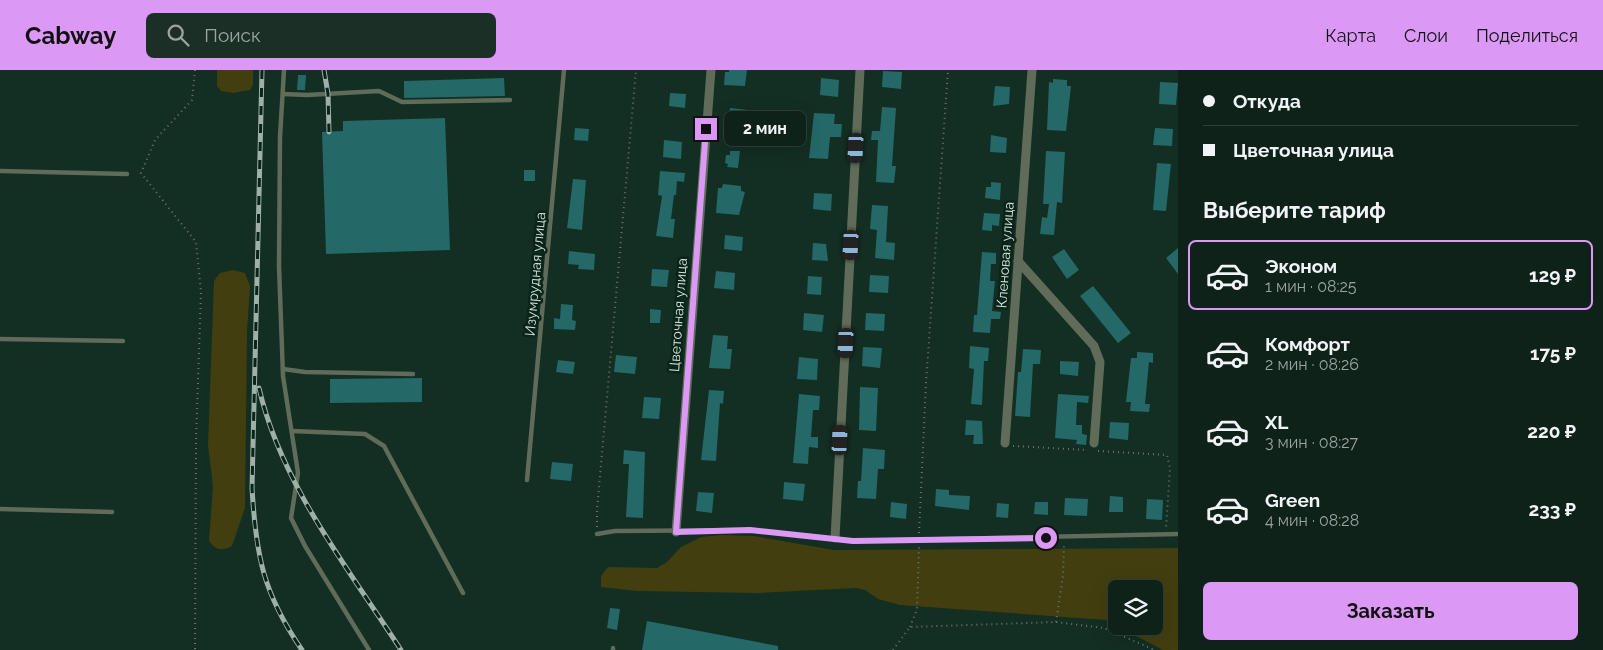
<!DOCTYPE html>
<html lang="ru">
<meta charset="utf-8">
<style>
:root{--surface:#0e221a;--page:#1c2f27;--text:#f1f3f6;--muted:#9ba4a2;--line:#2e3f39;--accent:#db99f5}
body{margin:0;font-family:Raleway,sans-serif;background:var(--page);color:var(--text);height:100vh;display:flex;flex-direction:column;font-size:19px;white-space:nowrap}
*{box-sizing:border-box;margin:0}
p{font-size:16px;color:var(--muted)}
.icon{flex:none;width:28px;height:28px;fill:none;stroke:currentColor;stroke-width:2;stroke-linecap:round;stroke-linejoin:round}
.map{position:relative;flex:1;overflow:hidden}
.panel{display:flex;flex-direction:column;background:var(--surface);width:425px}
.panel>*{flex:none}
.guide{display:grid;align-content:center;height:110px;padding:0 25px;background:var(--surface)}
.tools{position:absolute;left:1108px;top:510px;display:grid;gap:10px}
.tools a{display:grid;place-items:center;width:55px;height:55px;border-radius:8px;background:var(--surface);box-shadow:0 5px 20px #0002,0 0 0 1px var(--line);font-size:25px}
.end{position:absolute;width:22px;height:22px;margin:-11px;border:6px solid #db99f5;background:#111;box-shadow:0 0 0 2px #111}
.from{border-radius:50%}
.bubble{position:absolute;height:35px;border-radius:8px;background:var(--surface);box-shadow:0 5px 20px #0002,0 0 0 1px var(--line);font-size:16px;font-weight:700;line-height:35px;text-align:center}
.car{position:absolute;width:15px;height:30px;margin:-15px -8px;border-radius:6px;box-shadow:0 0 4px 1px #0007;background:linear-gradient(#222 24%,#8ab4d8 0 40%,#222 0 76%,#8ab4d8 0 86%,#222 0)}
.guide b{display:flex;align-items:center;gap:18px;height:48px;font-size:19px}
.guide b+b{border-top:1px solid var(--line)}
.guide i{width:12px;height:12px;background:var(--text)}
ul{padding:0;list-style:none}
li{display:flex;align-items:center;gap:15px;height:70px;margin:0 10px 8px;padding:0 15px;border:2px solid transparent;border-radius:8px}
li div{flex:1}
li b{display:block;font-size:19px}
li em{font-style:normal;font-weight:700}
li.selected{border-color:var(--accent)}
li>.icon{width:45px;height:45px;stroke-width:1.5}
h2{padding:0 25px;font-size:22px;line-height:60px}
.action{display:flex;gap:10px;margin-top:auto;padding:10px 25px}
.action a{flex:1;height:58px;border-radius:8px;background:var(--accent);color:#111;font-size:20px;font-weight:700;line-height:58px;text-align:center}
header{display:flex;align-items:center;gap:30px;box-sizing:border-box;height:70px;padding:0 25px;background:var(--accent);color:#111}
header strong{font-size:24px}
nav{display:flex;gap:28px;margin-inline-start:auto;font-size:18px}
.search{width:350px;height:45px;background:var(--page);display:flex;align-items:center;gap:12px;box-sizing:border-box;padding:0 18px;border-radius:8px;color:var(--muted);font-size:19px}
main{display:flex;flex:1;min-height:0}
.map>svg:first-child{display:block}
</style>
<header>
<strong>Cabway</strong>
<div class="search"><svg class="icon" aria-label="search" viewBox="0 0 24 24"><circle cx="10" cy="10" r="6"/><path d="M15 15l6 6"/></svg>Поиск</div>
<nav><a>Карта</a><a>Слои</a><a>Поделиться</a></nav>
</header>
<main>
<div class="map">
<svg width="1178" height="580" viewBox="0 0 1178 580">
<rect width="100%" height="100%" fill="#132e22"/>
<g fill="#433e10">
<path d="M217 0H253V15L250 20 233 23 221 21 217 16Z"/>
<path d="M233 200 245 203 250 216 247 261 245 438 232 476C222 481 216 481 209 471L213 416 208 375 214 211 220 203Z"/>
<path d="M721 465 754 466 834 480 1178 478V580H1163L1117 556H1154V519H1116V556L1106 550 900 535 878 529 865 520 856 518 757 523 637 521 601 517V506L608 497 657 498 667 492 681 477 701 467Z"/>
</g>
<g fill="#246867">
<path d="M729 0H747L745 16 724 15 725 2H729Z"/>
<path d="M883 1 902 2 901 19 882 17Z"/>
<path d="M298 5H306L305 20H297Z"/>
<path d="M504 8 505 26 404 28V11Z"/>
<path d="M821 8 839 10 838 27 820 25Z"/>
<path d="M1053 9 1067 10V16H1071L1066 61 1047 60 1049 12 1053 13Z"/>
<path d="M1160 12 1178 13 1176 35 1159 34Z"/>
<path d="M995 16 1010 17 1009 34 993 36Z"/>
<path d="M670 23 686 24 685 38 669 36Z"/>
<path d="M882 37 896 38 892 96H896L894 113 876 112 878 70H871L872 61H880Z"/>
<path d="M730 38 748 40 746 60 724 58V49H729Z"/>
<path d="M814 43 835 44 834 54H842L841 67H830L828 89 809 88Z"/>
<path d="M445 48 450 180 326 184 322 62 343 61V51Z"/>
<path d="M575 58 589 59 588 71 574 70Z"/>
<path d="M1155 58 1173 59 1172 76 1153 75Z"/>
<path d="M991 65 1007 68 1006 83 990 82Z"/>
<path d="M664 70 682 72 681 89 663 87Z"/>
<path d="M730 81H740L738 98 727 97 728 94 725 93 726 85H730Z"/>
<path d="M1046 81 1065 82 1062 133 1057 132 1054 165 1040 164 1042 147 1047 148 1049 134H1043Z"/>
<path d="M1157 93 1171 94 1166 141 1153 140Z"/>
<rect x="524" y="100" width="11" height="11"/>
<path d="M660 101 685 103 684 112 677 111 676 125H674L671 149H675L673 168 656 166 662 126 658 125Z"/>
<path d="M573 109 586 110 582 160 567 158Z"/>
<path d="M991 112 1001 113 1000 130 985 128 986 117H991Z"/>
<path d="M723 114 741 116V121L745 122 739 145 716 143 718 118H722Z"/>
<path d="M814 123 832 124 831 141 813 139Z"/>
<path d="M872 135 888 136 886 172 895 173 894 190 875 188 877 160 870 159Z"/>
<path d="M984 143 1000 144 999 156 992 155V161L982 160Z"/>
<path d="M725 165 743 167 742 181 724 179Z"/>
<path d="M813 173 826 174 828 191 812 190Z"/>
<path d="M1178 178V204L1166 188Z"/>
<path d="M1064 179 1079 200 1067 209 1052 187Z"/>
<path d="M569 181 595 184 594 200 578 199 579 195 568 194Z"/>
<path d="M982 182 996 183V194H991L990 211H995L992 241 1001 242 1000 249H991L990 263 973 262 974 245H977Z"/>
<path d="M652 199 669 200 667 217 651 216Z"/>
<path d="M716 201 735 203 734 220 714 218Z"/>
<path d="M870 205 889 206 888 223 869 222Z"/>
<path d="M808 206 822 207 821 225 807 224Z"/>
<path d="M1093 216 1131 263 1118 273 1080 226Z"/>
<path d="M561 234 573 235 572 250 576 251 575 260 554 259V248L560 249Z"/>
<path d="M650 239 661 240 660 253H650Z"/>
<path d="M804 243 824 245 822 262 803 260Z"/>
<path d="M866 243 885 244 884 261 865 260Z"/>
<path d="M713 265 728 266 727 279H732L730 299 709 298Z"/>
<path d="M970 276 989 278 988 291H984L982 335 971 334 974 299 969 298Z"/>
<path d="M863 277 882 278 880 298 862 296Z"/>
<path d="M1023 279 1041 280 1040 294H1033L1030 347 1015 346 1018 302H1021Z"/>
<path d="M1137 282 1153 283V293L1149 292 1145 334H1150L1149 342 1130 341 1131 332H1126L1131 288H1137Z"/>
<path d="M616 285 637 287 635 304 614 302Z"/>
<path d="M799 287 818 289 817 310 797 309Z"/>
<path d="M558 290 575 292 573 304 556 302Z"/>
<path d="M1060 291 1079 292 1078 306 1060 304Z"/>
<path d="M422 308V332L330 333V309Z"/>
<path d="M860 317 878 318 876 361 859 360Z"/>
<path d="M709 320 724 321 723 334 720 333 716 391 701 390Z"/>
<path d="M799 324 820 326 819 340H813L811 367H818V378L809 377 808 394 793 393Z"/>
<path d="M1058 324 1089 326 1088 333 1077 332 1076 355H1082V364L1087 365 1086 375 1076 374 1077 370 1055 368Z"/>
<path d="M644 327 661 328 659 349 642 348Z"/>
<path d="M966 350 982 351 983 374H973L974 365H965Z"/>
<path d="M1110 352 1129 353 1128 370 1109 368Z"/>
<path d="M863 378 885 380 884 399H878L876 429 857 428 858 411H861Z"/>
<path d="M624 380 645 382 643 448 626 447 629 394H623Z"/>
<path d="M552 392 573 394 571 411 550 409Z"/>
<path d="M784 412 805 414 803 431 783 429Z"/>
<path d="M936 419 949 420V425L970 426 969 440 935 436Z"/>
<path d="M698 422 714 423 712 443 696 441Z"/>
<path d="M1110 426 1123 427V442H1109Z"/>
<path d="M1065 428 1088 429 1087 446 1064 445Z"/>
<path d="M1147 429 1163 430 1162 450 1146 449Z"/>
<path d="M891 432 907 434 906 449 890 447Z"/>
<path d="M1035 432H1048V445L1034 444Z"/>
<path d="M997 433 1009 434 1008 448 996 447Z"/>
<path d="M610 538 620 539 617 560 607 558Z"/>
<path d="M647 551 778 576V580H642Z"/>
</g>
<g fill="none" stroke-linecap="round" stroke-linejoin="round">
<g stroke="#647a70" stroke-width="2" stroke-dasharray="1 4" stroke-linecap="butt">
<path d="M195 0 192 30 155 70 141 103 196 172 201 222 196 371 195 580"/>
<path d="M1013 376 1088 380"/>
<path d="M1098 381 1167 385 1170 398 1166 458"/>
<path d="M597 457V440L636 0"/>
<path d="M919 463 926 313 948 0"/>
<path d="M1056 552 1063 506 1064 473"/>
<path d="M910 557 917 539 919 476"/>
<path d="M893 580 910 557 1056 552 1104 558 1155 580"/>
</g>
<g stroke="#606b59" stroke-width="4.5">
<path d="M284 0 280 67 279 196 283 306 298 403 291 448 305 476 369 580"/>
<path d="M283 24 307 25 379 21 402 32 510 30"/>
<path d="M0 101 127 104"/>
<path d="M0 269 123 271"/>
<path d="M283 299 305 302 413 304"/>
<path d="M292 361 365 364 384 376 463 523"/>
<path d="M527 410 564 0"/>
<path d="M0 439 112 442"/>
<path d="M597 464 615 461 750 460 853 471 1178 464"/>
<path d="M613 580V578"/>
</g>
<g stroke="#606b59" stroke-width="9">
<path d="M1018 191 1094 276 1100 292 1094 373"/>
<path d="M1005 373 1032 0"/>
<path d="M676 462 711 0"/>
<path d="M835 468 860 0"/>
</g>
<g stroke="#9db1a7" stroke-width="5">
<g id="rail">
<path d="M262 0 252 418C256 486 263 523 302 580"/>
<path d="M324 0 328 24 329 62"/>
<path d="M259 318C281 414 348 498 401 580"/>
</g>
</g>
<use href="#rail" stroke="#092419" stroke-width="3" stroke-dasharray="9" stroke-linecap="butt"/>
</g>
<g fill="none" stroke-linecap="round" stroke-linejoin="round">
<path stroke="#db99f5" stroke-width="6" d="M706 59 676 462 750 460 853 471 1046 468"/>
</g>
<g text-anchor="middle" stroke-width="5" stroke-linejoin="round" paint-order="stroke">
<g font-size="14" fill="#d7e7df" stroke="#092419">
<text transform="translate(1005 185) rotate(-86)" y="5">Кленовая улица</text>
<text transform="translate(535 204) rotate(-85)" y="5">Изумрудная улица</text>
<text transform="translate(678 245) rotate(-86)" y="5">Цветочная улица</text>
</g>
</g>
</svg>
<div class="tools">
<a><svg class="icon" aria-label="layers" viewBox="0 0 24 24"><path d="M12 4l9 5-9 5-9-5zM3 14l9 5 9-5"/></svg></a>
</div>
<i class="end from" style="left:1046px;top:468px"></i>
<i class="end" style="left:706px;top:59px"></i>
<div class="bubble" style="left:724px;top:41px;width:82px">2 мин</div>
<i class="car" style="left:856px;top:78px;rotate:183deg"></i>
<i class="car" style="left:851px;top:175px;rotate:183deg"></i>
<i class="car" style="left:846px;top:273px;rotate:183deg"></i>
<i class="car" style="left:840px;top:370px;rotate:3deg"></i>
</div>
<section class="panel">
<div class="guide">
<b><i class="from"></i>Откуда</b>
<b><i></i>Цветочная улица</b>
</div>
<h2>Выберите тариф</h2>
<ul>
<li class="selected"><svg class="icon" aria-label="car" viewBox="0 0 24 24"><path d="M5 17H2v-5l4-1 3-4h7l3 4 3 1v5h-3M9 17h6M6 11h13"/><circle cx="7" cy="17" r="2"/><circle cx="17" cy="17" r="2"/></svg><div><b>Эконом</b><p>1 мин · 08:25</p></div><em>129 ₽</em></li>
<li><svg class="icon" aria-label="car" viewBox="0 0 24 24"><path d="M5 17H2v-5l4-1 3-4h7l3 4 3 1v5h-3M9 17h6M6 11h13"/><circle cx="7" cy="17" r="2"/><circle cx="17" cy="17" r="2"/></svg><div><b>Комфорт</b><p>2 мин · 08:26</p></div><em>175 ₽</em></li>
<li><svg class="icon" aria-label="car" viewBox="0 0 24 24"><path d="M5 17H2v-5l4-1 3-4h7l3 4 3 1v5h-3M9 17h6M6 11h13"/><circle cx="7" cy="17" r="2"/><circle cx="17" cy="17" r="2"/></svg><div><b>XL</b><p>3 мин · 08:27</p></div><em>220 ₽</em></li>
<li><svg class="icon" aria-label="car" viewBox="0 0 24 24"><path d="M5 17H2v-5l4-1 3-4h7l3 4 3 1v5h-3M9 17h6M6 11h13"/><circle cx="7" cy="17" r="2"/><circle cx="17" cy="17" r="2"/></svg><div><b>Green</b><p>4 мин · 08:28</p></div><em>233 ₽</em></li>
</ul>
<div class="action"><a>Заказать</a></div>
</section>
</main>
